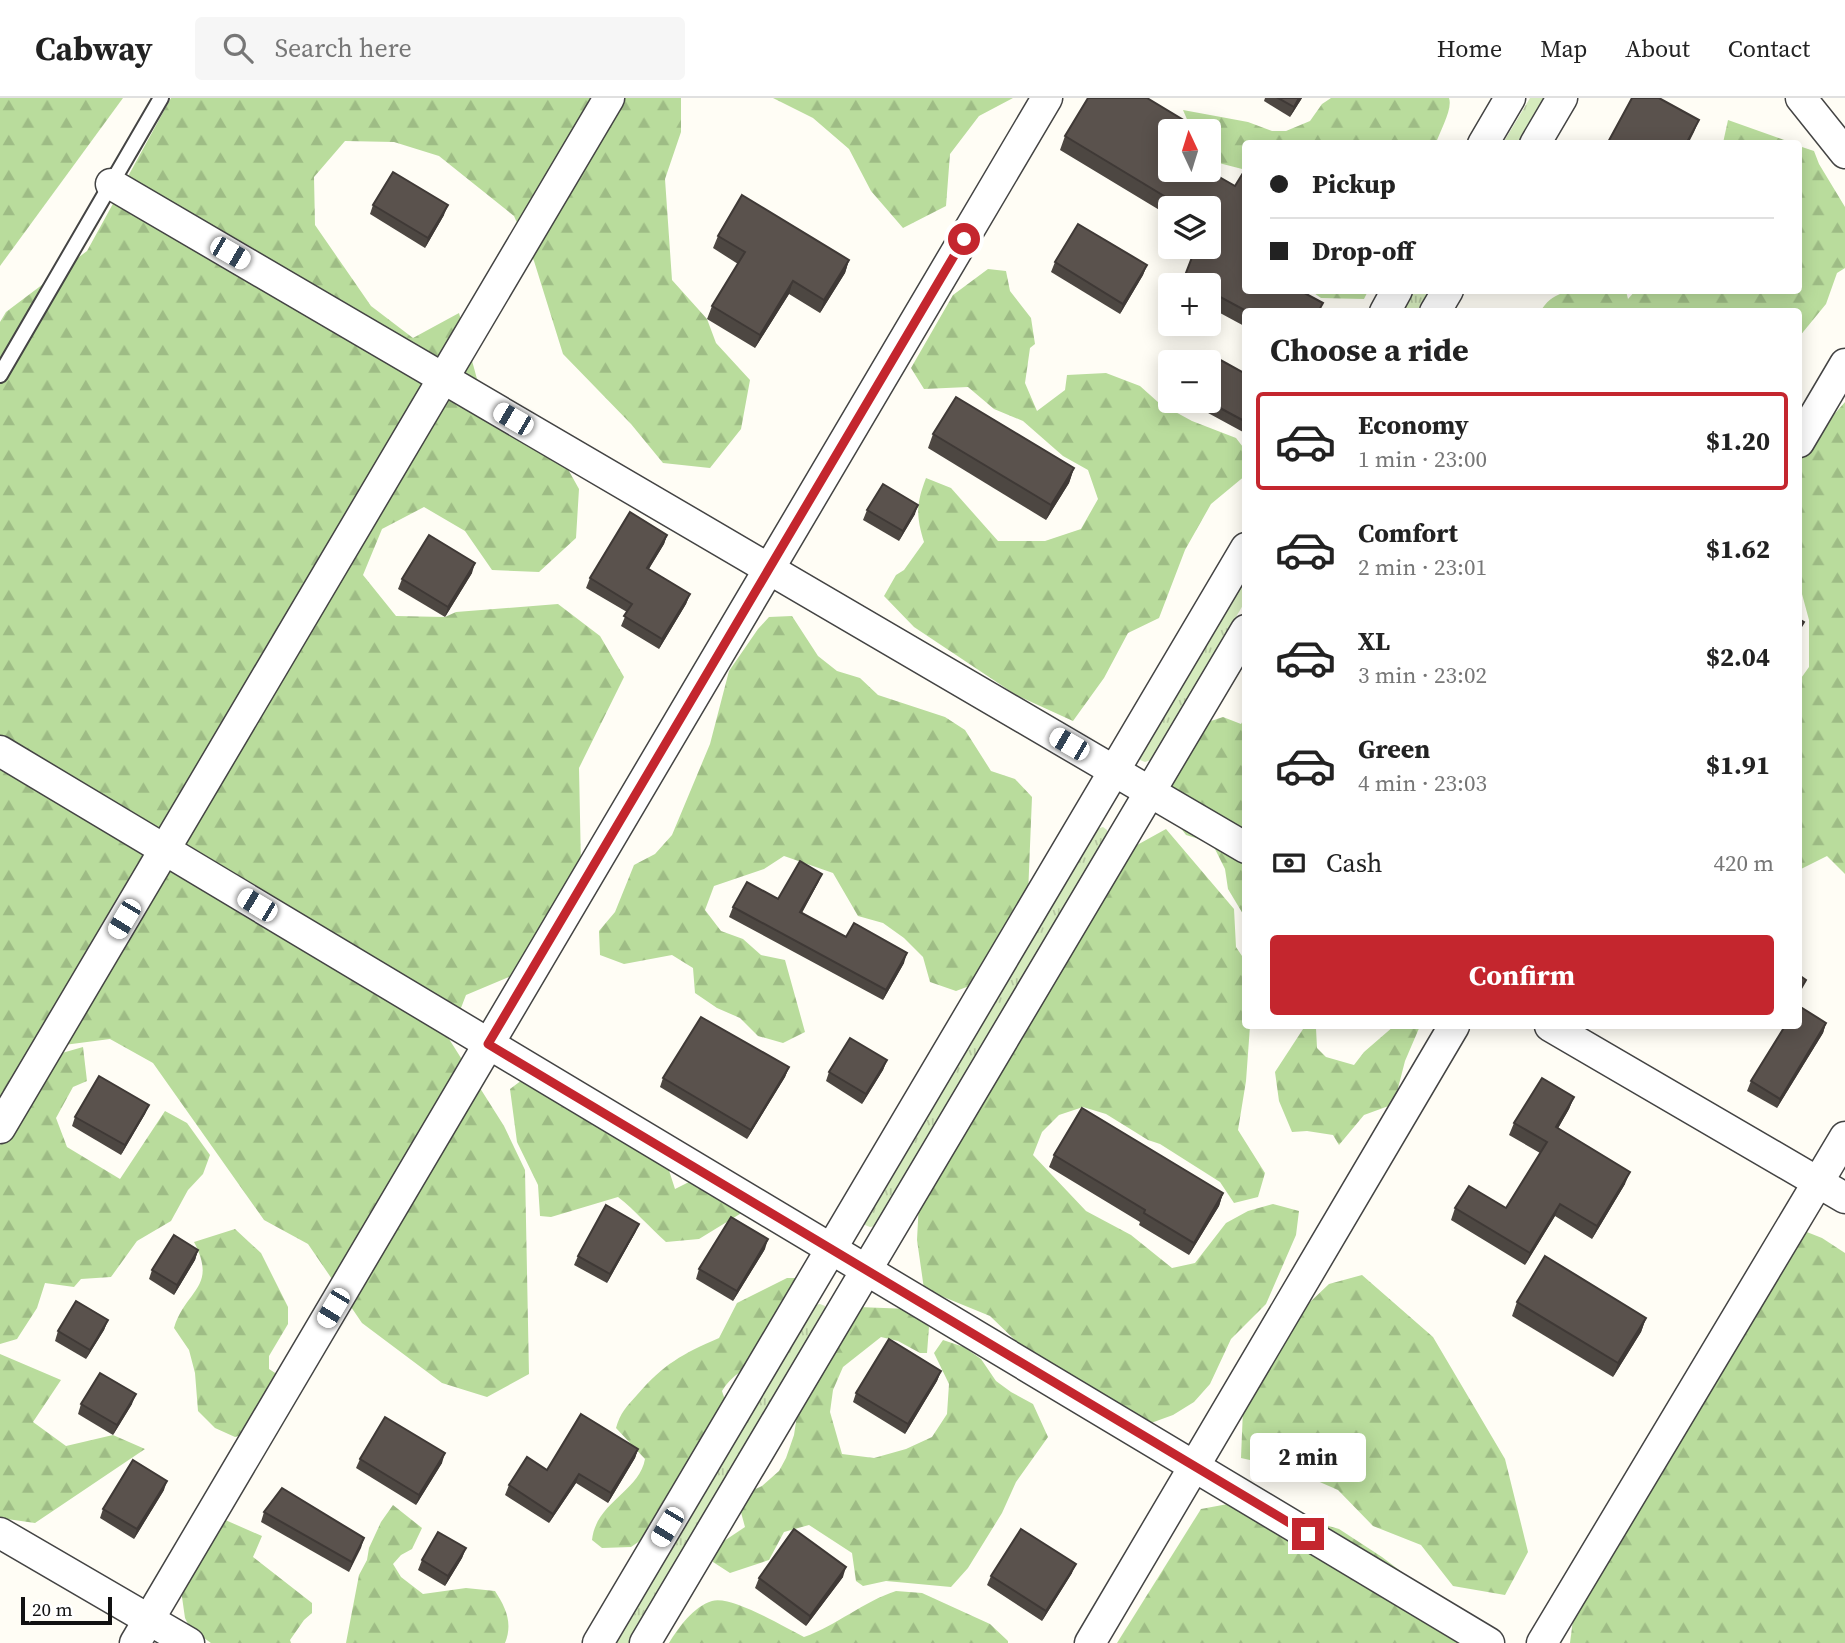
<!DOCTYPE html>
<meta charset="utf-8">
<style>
:root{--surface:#fff;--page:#f6f6f6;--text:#222;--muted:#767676;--line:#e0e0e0;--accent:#c4262e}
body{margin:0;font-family:"Source Serif 4",serif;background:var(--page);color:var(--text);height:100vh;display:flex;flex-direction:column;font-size:26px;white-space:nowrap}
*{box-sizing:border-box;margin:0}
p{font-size:23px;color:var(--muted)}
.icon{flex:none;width:38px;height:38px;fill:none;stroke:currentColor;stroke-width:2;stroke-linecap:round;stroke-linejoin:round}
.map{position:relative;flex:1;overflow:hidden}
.side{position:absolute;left:1242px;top:210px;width:560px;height:721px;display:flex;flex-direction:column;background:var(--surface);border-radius:7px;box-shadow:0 4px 18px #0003}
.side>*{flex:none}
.guide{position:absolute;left:1242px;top:42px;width:560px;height:154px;border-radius:7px;box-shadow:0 4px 18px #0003;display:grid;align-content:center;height:154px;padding:0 28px;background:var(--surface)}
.needle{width:46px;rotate:356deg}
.tools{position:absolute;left:1158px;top:21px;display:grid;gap:14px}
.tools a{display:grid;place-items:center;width:63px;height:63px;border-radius:7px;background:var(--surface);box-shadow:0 4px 18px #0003;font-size:35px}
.scale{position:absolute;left:21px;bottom:18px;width:91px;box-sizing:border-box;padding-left:7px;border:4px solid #111;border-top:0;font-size:19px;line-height:24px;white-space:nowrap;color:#111;-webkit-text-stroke:5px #fff;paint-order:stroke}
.end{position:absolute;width:32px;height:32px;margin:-16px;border:9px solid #c4262e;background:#fff;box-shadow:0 0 0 4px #fff}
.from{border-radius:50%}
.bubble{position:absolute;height:49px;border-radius:7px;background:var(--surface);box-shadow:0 4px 18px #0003;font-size:23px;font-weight:700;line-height:49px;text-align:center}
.car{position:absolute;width:21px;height:42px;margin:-21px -10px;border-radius:9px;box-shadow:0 0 5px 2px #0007;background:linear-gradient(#fff 24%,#345 0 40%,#fff 0 76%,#345 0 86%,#fff 0)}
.guide b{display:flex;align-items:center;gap:24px;height:66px;font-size:26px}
.guide b+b{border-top:2px solid var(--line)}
.guide i{width:18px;height:18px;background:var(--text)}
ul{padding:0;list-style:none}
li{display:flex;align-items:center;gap:21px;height:98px;margin:0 14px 10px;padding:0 14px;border:4px solid transparent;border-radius:7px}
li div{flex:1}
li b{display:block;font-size:26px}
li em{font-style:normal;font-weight:700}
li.active{border-color:var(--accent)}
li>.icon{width:63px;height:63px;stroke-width:1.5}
h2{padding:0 28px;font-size:32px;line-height:84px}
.pay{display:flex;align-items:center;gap:18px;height:77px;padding:0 28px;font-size:26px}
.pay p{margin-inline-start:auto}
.button{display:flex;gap:14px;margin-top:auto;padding:14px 28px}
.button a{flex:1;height:80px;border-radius:7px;background:var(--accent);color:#fff;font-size:28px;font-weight:700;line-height:80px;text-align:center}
header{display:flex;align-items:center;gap:42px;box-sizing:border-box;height:98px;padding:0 35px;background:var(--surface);border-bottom:2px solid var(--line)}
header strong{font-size:33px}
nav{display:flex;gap:38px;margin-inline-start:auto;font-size:24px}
.search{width:490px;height:63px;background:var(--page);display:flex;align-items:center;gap:18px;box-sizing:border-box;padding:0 24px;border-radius:7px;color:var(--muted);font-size:26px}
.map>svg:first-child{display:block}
</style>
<header>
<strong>Cabway</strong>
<div class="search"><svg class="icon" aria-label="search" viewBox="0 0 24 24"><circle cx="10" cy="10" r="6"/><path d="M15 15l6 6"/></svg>Search here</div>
<nav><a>Home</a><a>Map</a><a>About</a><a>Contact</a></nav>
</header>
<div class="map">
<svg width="1845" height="1545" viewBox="0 0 1845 1545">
<defs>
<pattern id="grass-tufts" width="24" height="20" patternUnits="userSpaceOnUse" patternTransform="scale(1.75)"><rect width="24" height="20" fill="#d5ebbd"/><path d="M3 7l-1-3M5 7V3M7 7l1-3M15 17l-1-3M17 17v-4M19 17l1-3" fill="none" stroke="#b6c8a1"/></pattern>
<pattern id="forest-firs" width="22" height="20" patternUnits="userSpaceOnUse" patternTransform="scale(1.75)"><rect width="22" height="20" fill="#b9dc9c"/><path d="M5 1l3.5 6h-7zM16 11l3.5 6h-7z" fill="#9ebc85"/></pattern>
</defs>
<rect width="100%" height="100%" fill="#fffdf5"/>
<g fill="url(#grass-tufts)">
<path d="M1530 0H1544L1517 45H1503Z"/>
<path d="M1415 193H1430L1417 213H1403Z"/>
<path d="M1246 478V502L1151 662 1145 664 1140 662V656Z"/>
<path d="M1103 729 1107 732V738L876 1128 870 1129 865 1127V1121L1097 731Z"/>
<path d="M820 1206 825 1208V1214L629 1545H615L815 1207Z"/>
</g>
<g fill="url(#forest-firs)">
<path d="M0 0H123L0 168Z"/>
<path d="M171 0H681V34L665 81 672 182 707 221 716 245 750 282 741 331 710 370 663 365 631 326 563 256 534 163 514 118 439 58 394 44 345 43 314 79 315 127 371 208 413 240 459 215 477 281 554 346 579 391 576 440 539 474 492 472 465 433 424 409 382 431 363 477 396 518 445 519 456 514 558 506 600 538 624 579 579 670 582 818 556 859 466 897 449 941 504 1028 525 1072 529 1276 487 1299 442 1285 362 1225 308 1146 264 1122 153 965 110 941 64 947 55 957 83 949 87 983 73 989 56 1020 67 1049 120 1081 165 1013 187 1025 210 1057 203 1076 188 1092 171 1123 137 1143 111 1179 81 1181 74 1189 45 1185 37 1210 17 1241 0 1246V1047L18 1022 0 1008V224L6 214 87 153Z"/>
<path d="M773 0H1013L979 18 950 56 946 108 903 130 871 93 849 51 813 20Z"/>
<path d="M1331 0H1449C1453 11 1440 33 1436 45L1246 46V72L1215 64 1209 58V33H1192L1183 12 1248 24 1272 33H1286L1310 23 1322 6Z"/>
<path d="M1728 22 1793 45H1723Z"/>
<path d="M1799 48 1814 53 1819 66 1845 109V170L1837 175 1826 206 1799 239V214L1541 213C1556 184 1598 192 1626 193L1628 201 1635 193 1799 192Z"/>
<path d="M988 171 1006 173 1010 193 1031 220 1035 246 1030 250 1025 285 1037 313 1065 292 1067 277 1106 275 1140 288 1159 305 1192 323 1236 340 1246 353V377L1211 406 1185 452 1159 520 1128 535 1104 580 1073 623 1016 597 914 529 884 498 896 477 904 472 924 444C916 418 916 406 926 380L951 390 998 443H1045L1081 431 1098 401 1088 372 1063 358 1023 323 994 311 968 289 924 291 911 270 953 197Z"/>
<path d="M1311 193H1368L1364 201 1321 200Z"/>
<path d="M1845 304V776L1827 758 1799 772V583L1809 569V522L1799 485V356Z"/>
<path d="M792 518 818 558 837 573 860 580 878 597 945 619 965 632 991 673 1015 681 1032 699 1028 797 980 884 956 893 930 884 923 859 904 840 883 825 858 818 833 775 784 758 764 771 714 788 705 812 721 833 743 841 761 857 785 862 805 934 783 945 758 938 740 920 717 910 695 895 693 870 672 857 624 866 600 857 599 833 615 814 634 767 655 756 672 737 710 646 729 573 758 531 769 519Z"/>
<path d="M1246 618V821L1228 791 1225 771 1212 745 1186 737 1153 693 1205 625 1223 619 1241 626Z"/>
<path d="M1166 731 1234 811 1236 849 1246 864V928H1250L1246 983 1238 1032 1265 1075 1258 1099 1234 1105 1220 1084 1160 1046 1148 1042 1106 1016 1083 1009 1059 1017 1042 1034 1033 1057 1086 1113 1131 1137 1172 1170 1195 1165 1226 1125 1248 1113 1273 1106 1299 1113 1296 1137 1266 1206 1231 1241 1210 1286 1194 1304 1173 1317 1151 1325 1126 1322 1043 1269 990 1218 924 1191 917 1142 919 1104 1110 762Z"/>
<path d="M1305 928 1316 930 1317 950 1326 959 1354 967 1364 954 1394 928H1420L1405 963 1394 1006 1364 1017 1339 1047 1333 1037 1307 1033 1292 1034 1279 1003 1275 974Z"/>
<path d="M526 979 663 1054 675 1091 697 1080 748 1111 699 1141 666 1144C649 1129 636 1113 618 1099L551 1119 540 1118 538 1087 517 1044 510 991Z"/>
<path d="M1784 1125 1822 1140 1845 1155V1545H1570L1574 1514Z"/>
<path d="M235 1131 261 1155 288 1209V1226L269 1258V1271L283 1280 253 1334 235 1339 215 1330 198 1313 195 1275 189 1252 174 1230C186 1191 218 1190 194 1144Z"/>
<path d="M1362 1177 1433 1239 1505 1361 1528 1454 1505 1497 1453 1488 1421 1447 1373 1428 1338 1392 1290 1371 1241 1360 1243 1311 1290 1223 1329 1186Z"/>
<path d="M787 1180H795C792 1197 791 1218 785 1234 776 1258 736 1268 722 1293L730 1317 660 1429 631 1449 602 1450 592 1442C596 1404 639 1394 645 1361L616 1330C620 1315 627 1308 637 1297 664 1266 682 1256 719 1240L737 1205Z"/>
<path d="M858 1209 910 1211 929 1229 927 1255H920L898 1243 881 1239 843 1269 833 1292 830 1314 842 1356 874 1360 906 1351 932 1339 947 1316 949 1286 934 1255 943 1242 964 1249 981 1261 996 1283 1011 1294 1033 1306 1048 1339 1016 1384 1002 1415 968 1470 951 1489 886 1483 863 1488 856 1483 852 1455 809 1427 784 1434 769 1462 730 1475 713 1464 715 1449 745 1429 739 1407 747 1395 762 1388 779 1373 786 1360 794 1337 799 1304Z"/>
<path d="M0 1256 61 1282 33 1324 66 1348 113 1337 145 1351 35 1425 0 1420Z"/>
<path d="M1244 1403 1339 1431 1382 1459 1495 1545H1117L1201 1411Z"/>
<path d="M393 1407 422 1430 412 1451 401 1457 393 1466 401 1479 423 1496 466 1490 495 1493C506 1510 513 1525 505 1545H346L359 1477 367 1462 369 1450 381 1424Z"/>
<path d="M223 1421 262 1438 253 1459 312 1505V1515L304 1522 290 1542 291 1545H211L190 1530 185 1520 181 1492Z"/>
<path d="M896 1493 922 1495 990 1526 1008 1543V1545H669C679 1529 693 1509 712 1503 732 1497 785 1530 804 1539 838 1527 862 1504 896 1493Z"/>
</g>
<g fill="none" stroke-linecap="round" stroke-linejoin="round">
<g stroke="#444" stroke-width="18">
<path id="lane" d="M0 277 161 0"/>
</g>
<g stroke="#444" stroke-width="33">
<g id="street">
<path d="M1801 0 1845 55"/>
<path d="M1483 46 1510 0"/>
<path d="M1535 46 1562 0"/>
<path d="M111 86 1246 750"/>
<path d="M1385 214 1397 192"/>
<path d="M1435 214 1448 192"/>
<path d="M1799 344 1845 266"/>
<path d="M0 653 1489 1545"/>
<path d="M1550 928 1845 1100"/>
<path d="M0 1030 609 0"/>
<path d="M0 1435 189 1545"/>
<path d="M135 1545 1047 0"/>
<path d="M598 1545 1246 450"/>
<path d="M645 1545 1246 532"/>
<path d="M1090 1545 1454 928"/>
<path d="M1542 1545 1845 1039"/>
</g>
</g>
<use href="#lane" stroke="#fff" stroke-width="14"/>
<use href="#street" stroke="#fff" stroke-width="30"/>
</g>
<g fill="#4d4742">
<path d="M1265 0H1302L1290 19 1264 3Z"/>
<path d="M1065 38 1171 72H1207L1246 192 1320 214H1246V229L1209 209V187H1181L1196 149H1209V110H1171V119L1060 52Z"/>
<path d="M373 107 444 117 425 150 370 116Z"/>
<path d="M718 138 849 162 845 175 820 215 789 196 755 250 707 221 712 208 738 166 713 150Z"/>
<path d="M1055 164 1147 167 1143 177 1120 216 1051 174Z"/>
<path d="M1246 276V330L1243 334 1186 303H1209Z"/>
<path d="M933 336 1074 370 1069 385 1046 422 928 350Z"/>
<path d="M867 412 915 416 899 443 863 422Z"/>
<path d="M667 437 664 446 649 471 690 496 686 506 659 551 621 528 627 514 586 490 590 480Z"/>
<path d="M472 475 445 519 398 491 402 481Z"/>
<path d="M822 776 818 785 802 815 846 839 904 865 883 902 729 819 733 809 778 801Z"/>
<path d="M1826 925 1823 935 1777 1010 1747 993 1751 983Z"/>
<path d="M887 962 883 972 862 1006 826 983 829 974Z"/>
<path d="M789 969 785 979 747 1041 660 989 663 980Z"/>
<path d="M1574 999 1569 1011 1558 1030 1625 1086 1592 1141 1555 1118 1525 1167 1451 1122 1455 1110H1506L1540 1055 1509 1037 1514 1025Z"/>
<path d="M149 1007 145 1016 121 1057 72 1028 75 1019Z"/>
<path d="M1054 1057 1223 1095 1219 1108 1189 1157 1139 1127 1140 1124 1049 1069Z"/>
<path d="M639 1126 635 1135 607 1185 574 1167 578 1158Z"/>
<path d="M765 1151 733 1203 696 1181 699 1171Z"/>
<path d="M198 1152 195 1162 174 1197 149 1181 152 1172Z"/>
<path d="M1517 1204 1646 1220 1641 1234 1613 1279 1512 1218Z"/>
<path d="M108 1222 104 1232 86 1261 55 1243 58 1233Z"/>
<path d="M941 1273 937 1283 905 1336 853 1304 856 1295Z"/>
<path d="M81 1306H132L113 1337 78 1316Z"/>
<path d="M638 1351 635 1360 608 1405 576 1385 549 1425 505 1397 509 1387 547 1372Z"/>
<path d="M360 1361 442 1365 416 1407 356 1370Z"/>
<path d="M164 1392 134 1441 100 1420 103 1411Z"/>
<path d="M264 1414 364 1440 349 1474 261 1424Z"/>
<path d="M466 1450 462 1460 445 1488 418 1472 422 1462Z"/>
<path d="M1072 1475 1042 1523 987 1487 991 1478Z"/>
<path d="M843 1479 806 1528 755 1490 759 1480Z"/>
</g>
<g fill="#3f3936">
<path d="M1299 0H1302L1290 19 1294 9Z"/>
<path d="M1699 22 1694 34 1688 46H1686Z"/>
<path d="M448 107 444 117 425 150 428 140Z"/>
<path d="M849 162 845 175 820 215 824 202Z"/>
<path d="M1147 167 1143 177 1120 216 1123 206Z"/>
<path d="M793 183 789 196 755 250 760 237Z"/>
<path d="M1074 370 1069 385 1046 422 1051 407Z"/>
<path d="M918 407 915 416 899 443 903 433Z"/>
<path d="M667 437 664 446 643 480 647 470Z"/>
<path d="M475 465 472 475 445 519 448 509Z"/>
<path d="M690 496 686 506 659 551 662 541Z"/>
<path d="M822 776 818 785 797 823 800 814Z"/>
<path d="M907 855 904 865 883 902 886 892Z"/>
<path d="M1826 925 1823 935 1777 1010 1780 1001Z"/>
<path d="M887 962 883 972 862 1006 866 996Z"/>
<path d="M789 969 785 979 747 1041 751 1032Z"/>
<path d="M1574 999 1569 1011 1552 1041 1556 1029Z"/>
<path d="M149 1007 145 1016 121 1057 125 1047Z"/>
<path d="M1630 1074 1625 1086 1592 1141 1597 1128Z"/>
<path d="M1223 1095 1219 1108 1189 1157 1194 1145Z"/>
<path d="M1560 1106 1555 1118 1525 1167 1530 1155Z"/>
<path d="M639 1126 635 1135 607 1185 610 1176Z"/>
<path d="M768 1141 765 1151 733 1203 737 1193Z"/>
<path d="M198 1152 195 1162 174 1197 177 1187Z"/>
<path d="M1646 1220 1641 1234 1613 1279 1618 1265Z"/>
<path d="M108 1222 104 1232 86 1261 90 1252Z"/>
<path d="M941 1273 937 1283 905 1336 908 1326Z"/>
<path d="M136 1296 132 1306 113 1337 117 1327Z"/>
<path d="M638 1351 635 1360 608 1405 611 1395Z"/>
<path d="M445 1355 442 1365 416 1407 419 1397Z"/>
<path d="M579 1376 576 1385 549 1425 553 1416Z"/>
<path d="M167 1383 164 1392 134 1441 137 1431Z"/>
<path d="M364 1440 361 1450 349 1474 352 1464Z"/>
<path d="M466 1450 462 1460 445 1488 448 1478Z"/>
<path d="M1076 1466 1072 1475 1042 1523 1046 1513Z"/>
<path d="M846 1469 843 1479 806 1528 810 1518Z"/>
</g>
<g fill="#5a524d" stroke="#3f3936" stroke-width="2">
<path d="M1088 0H1147L1200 32 1199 33H1171V72H1207L1235 88 1246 70V192H1299L1323 205 1318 214H1248L1209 193V187H1199L1184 180 1196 149H1209V110H1184L1065 38Z"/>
<path d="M1278 0H1299L1294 9Z"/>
<path d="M1632 0H1659L1699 22 1686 46H1607Z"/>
<path d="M393 74 448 107 428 140 373 107Z"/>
<path d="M742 97 849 162 824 202 793 183 760 237 712 208 745 154 718 138Z"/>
<path d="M1078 126 1147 167 1123 206 1055 164Z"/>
<path d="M1206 254 1246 276V324L1207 303H1209V264H1201Z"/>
<path d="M956 299 1074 370 1051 407 933 336Z"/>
<path d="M883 386 918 407 903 433 867 412Z"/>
<path d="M630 414 667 437 647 470 690 496 662 541 624 518 632 506 590 480Z"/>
<path d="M429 437 475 465 448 509 402 481Z"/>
<path d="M1799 521 1804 524 1799 532Z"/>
<path d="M800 763 822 776 800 814 846 839 854 825 907 855 886 892 733 809 747 784 778 801Z"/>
<path d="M1799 877 1806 882 1799 894Z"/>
<path d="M1799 908 1826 925 1780 1001 1751 983 1785 928H1799Z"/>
<path d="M701 919 789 969 751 1032 663 980Z"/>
<path d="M850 940 887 962 866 996 829 974Z"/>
<path d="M99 978 149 1007 125 1047 75 1019Z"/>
<path d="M1542 980 1574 999 1556 1029 1630 1074 1597 1128 1560 1106 1530 1155 1455 1110 1469 1088 1506 1110 1547 1044 1514 1025Z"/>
<path d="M1082 1010 1223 1095 1194 1145 1144 1115 1145 1112 1054 1057Z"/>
<path d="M606 1107 639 1126 610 1176 578 1158Z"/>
<path d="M731 1119 768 1141 737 1193 699 1171Z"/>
<path d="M174 1137 198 1152 177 1187 152 1172Z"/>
<path d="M1545 1158 1646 1220 1618 1265 1517 1204Z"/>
<path d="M76 1203 108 1222 90 1252 58 1233Z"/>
<path d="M889 1241 941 1273 908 1326 856 1295Z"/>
<path d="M100 1275 136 1296 117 1327 81 1306Z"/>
<path d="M581 1316 638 1351 611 1395 579 1376 553 1416 509 1387 527 1359 547 1372Z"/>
<path d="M385 1319 445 1355 419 1397 360 1361Z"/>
<path d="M133 1362 167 1383 137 1431 103 1411Z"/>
<path d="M282 1390 364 1440 352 1464 264 1414Z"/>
<path d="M794 1431 846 1469 810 1518 759 1480Z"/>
<path d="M1021 1431 1076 1466 1046 1513 991 1478Z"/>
<path d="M438 1434 466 1450 448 1478 422 1462Z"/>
</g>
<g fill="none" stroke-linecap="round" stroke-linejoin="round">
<path stroke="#c4262e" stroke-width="9" d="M964 141 488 946 1308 1436"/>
</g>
</svg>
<div class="tools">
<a><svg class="needle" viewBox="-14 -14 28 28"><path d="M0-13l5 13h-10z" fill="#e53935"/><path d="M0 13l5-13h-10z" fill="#767676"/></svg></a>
<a><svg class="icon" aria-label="layers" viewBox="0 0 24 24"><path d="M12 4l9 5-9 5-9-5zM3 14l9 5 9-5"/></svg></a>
<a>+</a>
<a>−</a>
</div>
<div class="scale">20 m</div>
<i class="end from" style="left:964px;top:141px"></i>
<i class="end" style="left:1308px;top:1436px"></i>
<div class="bubble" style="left:1250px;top:1335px;width:116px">2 min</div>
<i class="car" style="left:230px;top:155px;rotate:120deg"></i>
<i class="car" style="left:513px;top:321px;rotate:300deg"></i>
<i class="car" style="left:1069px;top:646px;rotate:300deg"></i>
<i class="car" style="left:257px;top:807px;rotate:301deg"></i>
<i class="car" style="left:124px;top:821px;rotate:211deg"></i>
<i class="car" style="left:333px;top:1210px;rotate:211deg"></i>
<i class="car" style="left:667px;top:1429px;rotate:211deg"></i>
<div class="guide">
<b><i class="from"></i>Pickup</b>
<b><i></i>Drop-off</b>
</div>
<section class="side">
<h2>Choose a ride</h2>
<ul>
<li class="active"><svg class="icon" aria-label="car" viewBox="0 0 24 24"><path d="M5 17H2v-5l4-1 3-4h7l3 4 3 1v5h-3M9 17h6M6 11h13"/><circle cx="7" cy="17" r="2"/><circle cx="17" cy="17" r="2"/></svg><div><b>Economy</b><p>1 min · 23:00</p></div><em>$1.20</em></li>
<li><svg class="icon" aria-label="car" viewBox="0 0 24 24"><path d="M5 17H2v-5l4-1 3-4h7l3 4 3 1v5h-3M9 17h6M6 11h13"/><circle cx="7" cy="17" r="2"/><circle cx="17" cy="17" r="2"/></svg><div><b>Comfort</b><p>2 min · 23:01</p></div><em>$1.62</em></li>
<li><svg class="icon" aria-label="car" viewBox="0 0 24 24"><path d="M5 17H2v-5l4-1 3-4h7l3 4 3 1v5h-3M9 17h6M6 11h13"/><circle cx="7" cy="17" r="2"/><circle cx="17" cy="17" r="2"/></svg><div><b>XL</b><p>3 min · 23:02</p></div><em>$2.04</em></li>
<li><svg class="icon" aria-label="car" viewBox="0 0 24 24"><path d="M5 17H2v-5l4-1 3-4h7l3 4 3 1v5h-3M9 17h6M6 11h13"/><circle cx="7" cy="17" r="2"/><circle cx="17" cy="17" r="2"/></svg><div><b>Green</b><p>4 min · 23:03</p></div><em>$1.91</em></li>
</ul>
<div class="pay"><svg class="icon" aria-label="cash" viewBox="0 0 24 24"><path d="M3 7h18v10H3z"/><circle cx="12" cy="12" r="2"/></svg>Cash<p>420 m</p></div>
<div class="button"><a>Confirm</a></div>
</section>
</div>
